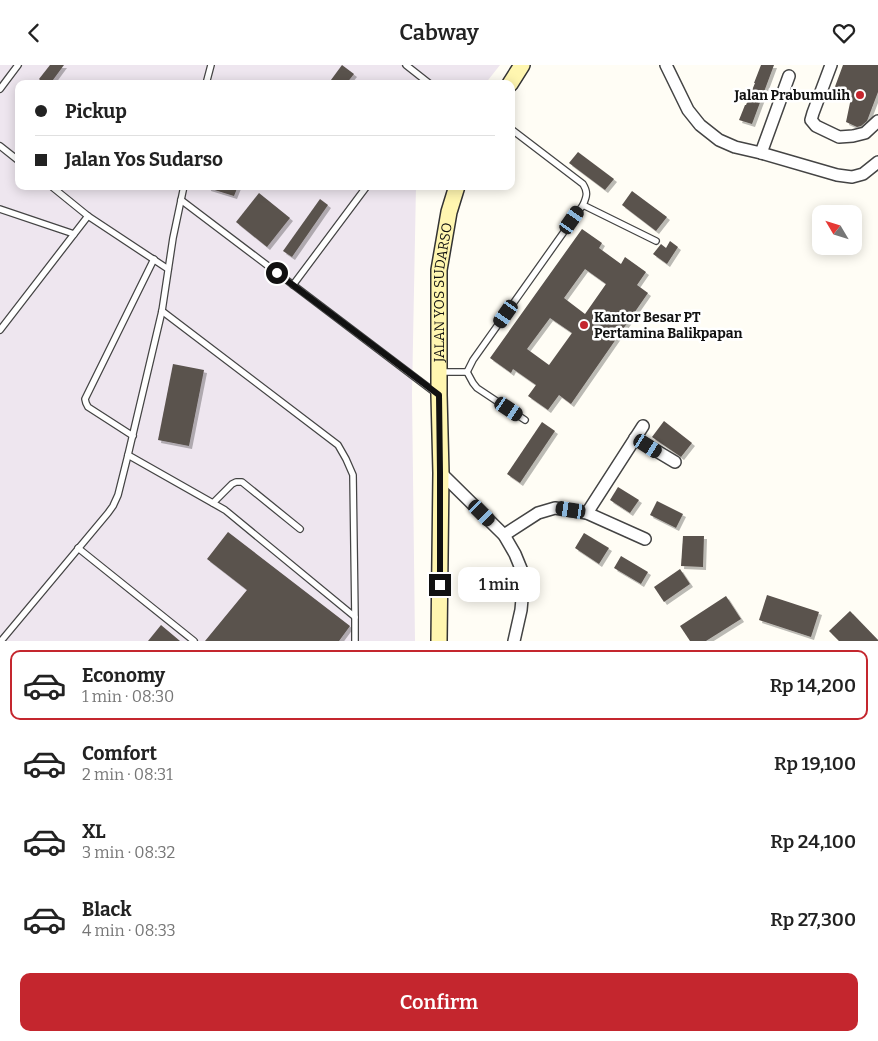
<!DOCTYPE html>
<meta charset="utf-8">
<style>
:root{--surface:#fff;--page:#f2f2f2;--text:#222;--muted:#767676;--line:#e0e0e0;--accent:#c4262e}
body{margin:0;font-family:Bitter,serif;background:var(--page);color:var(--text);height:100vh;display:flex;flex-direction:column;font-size:19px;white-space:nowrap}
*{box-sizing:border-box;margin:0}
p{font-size:16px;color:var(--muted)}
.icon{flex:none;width:28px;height:28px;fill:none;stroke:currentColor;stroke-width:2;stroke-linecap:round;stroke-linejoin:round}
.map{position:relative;height:576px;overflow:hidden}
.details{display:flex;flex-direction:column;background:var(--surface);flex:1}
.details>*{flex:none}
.guide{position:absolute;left:15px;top:15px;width:500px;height:110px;border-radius:10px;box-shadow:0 2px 12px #0003;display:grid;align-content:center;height:110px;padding:0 20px;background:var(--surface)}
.needle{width:32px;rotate:308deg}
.fabs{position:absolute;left:812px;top:140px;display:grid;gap:10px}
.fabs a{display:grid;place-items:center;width:50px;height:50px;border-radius:10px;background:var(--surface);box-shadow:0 2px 12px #0003;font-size:25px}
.end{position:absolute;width:22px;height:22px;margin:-11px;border:6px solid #111;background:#fff;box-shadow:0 0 0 2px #fff}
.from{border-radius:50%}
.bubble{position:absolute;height:35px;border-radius:10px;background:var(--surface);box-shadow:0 2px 12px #0003;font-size:16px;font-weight:600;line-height:35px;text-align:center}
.car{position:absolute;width:15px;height:30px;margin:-15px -8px;border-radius:6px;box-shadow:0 0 4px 1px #0007;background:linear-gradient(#222 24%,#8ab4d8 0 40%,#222 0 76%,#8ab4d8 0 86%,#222 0)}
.guide b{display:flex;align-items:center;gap:18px;height:48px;font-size:19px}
.guide b+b{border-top:1px solid var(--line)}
.guide i{width:12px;height:12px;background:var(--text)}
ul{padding:9px 0 0;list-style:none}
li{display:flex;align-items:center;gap:15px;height:70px;margin:0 10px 8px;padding:0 10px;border:2px solid transparent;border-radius:10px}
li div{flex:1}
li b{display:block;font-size:19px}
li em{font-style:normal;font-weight:600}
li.current{border-color:var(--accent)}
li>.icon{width:45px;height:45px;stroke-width:1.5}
.button{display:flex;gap:10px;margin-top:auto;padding:10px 20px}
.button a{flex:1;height:58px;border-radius:10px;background:var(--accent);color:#fff;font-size:20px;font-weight:600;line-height:58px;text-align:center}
header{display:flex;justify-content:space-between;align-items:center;height:65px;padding:0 20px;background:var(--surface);font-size:22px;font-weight:600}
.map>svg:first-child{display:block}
</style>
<header><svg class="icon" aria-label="back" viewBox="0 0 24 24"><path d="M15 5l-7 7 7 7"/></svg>Cabway<svg class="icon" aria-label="heart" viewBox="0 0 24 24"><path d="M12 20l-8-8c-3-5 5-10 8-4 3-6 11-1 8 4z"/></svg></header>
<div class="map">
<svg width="878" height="576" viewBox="0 0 878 576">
<defs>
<filter id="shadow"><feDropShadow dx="3" dy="3" stdDeviation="0" flood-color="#0004"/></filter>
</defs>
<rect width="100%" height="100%" fill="#fffdf5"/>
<path fill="#eee6ef" d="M0 0H500L485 19H19V121H416L412 329 415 576H0Z"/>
<g fill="#5a524d" fill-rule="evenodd" filter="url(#shadow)">
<path d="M50 0H64L50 19H44L39 14Z"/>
<path d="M342 0 354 9 346 19H328Z"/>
<path d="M761 0H774L752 59 739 55 745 40H746L755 18H754Z"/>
<path d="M843 0H878V27L867 56 861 61 857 62 846 57 851 33 833 27Z"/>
<path d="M578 87 614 114 605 125 569 98Z"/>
<path d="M208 121H238L234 131 208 123Z"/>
<path d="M632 126 667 152 656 166 622 140Z"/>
<path d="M259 128 290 153 267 182 236 157Z"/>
<path d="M320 134 328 140 292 192 283 186Z"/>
<path d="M582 164 602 178 599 183 621 199 625 192 646 207 637 220 648 228 571 339 559 330 548 345 528 331 536 320 513 304 511 308 490 293ZM585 204 606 219 585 249 564 233ZM550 253 572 268 549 300 527 284Z"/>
<path d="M670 176 678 182 667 199 653 189 661 179 666 183Z"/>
<path d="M173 299 204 305 189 381 158 375Z"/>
<path d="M664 356 692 378 681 392 652 372Z"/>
<path d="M542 357 555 366 520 418 507 409Z"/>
<path d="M618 422 639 435 630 448 610 435Z"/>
<path d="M657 436 683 449 676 463 650 450Z"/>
<path d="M228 467 350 561 339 576H205L247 525 207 494Z"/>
<path d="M584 468 609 483 599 499 575 483Z"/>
<path d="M683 471H704L703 502 681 501Z"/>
<path d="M621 491 648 507 641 519 614 503Z"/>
<path d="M680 504 690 519 664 537 654 522Z"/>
<path d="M767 530 819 547 811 572 759 555Z"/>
<path d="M726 531 741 554 706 576H690L680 561Z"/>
<path d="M850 546 878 575V576H839L829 566Z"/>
<path d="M161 560 180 576H148Z"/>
</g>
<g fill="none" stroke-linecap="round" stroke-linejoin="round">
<g stroke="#444" stroke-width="8">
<g id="service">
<path d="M406 0 430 19"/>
<path d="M206 19 211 0"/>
<path d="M0 24 18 0"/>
<path d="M0 81 19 96"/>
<path d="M51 121 88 151 168 204"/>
<path d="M181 135 437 329"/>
<path d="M583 140 656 176"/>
<path d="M0 144 74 169"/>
<path d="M293 220 367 121"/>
<path d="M162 246 338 380 346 394 353 410 355 552"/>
<path d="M0 265 88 151"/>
<path d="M440 307H467"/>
<path d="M467 307 473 295 583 140C587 131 588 127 583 119L511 64"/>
<path d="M467 307 473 318 477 323 525 355"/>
<path d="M133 371 88 342 86 338 85 334 154 194"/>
<path d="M128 390 225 445 355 552V576"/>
<path d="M213 438 232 419 236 417H242L300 464"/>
<path d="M78 483 194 576"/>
<path d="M1 576 108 448 113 441 118 430 128 390 162 246 173 173 184 121"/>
</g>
</g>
<g stroke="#444" stroke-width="14">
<g id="minor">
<path d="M666 0 688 45 700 60 719 75 735 82 761 88 837 110 852 112 863 109 878 97"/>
<path d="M831 0 813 48 811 55 816 61 839 72 853 71 865 68 878 56"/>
<path d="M761 88 789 11"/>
<path d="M635 373 675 397"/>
<path d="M441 408 504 470 515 489 522 506 523 523 521 545 514 576"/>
<path d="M587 448 643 361"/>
<path d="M504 470 538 448 555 443 587 448 645 474"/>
</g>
</g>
<g stroke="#333" stroke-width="18">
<g id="secondary">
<path d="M510 19 522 0"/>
<path id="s1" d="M439 576 441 408 439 330V205L449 147 457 121"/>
</g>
</g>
<use href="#service" stroke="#fff" stroke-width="5.5"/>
<use href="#minor" stroke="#fff" stroke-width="11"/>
<use href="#secondary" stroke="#fff6b0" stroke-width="15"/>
</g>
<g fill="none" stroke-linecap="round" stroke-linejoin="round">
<path stroke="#111" stroke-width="6" d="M277 208 439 330 440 408V520"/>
</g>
<g fill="#c4262e" stroke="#fff" stroke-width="2">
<circle cx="860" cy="30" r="5"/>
<circle cx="584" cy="260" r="5"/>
</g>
<g text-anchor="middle" stroke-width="5" stroke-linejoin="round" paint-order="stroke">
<g font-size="14" font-weight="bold" fill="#111" stroke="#fff" text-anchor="end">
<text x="850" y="35">Jalan Prabumulih</text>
<text x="594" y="257" text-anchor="start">Kantor Besar PT<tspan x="594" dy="16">Pertamina Balikpapan</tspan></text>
</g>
<g font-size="14" fill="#111" stroke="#fff">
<text dy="5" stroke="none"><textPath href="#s1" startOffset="349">JALAN YOS SUDARSO</textPath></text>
</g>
</g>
</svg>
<div class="fabs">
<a><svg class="needle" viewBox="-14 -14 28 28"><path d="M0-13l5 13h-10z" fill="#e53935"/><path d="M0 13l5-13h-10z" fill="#767676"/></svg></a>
</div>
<i class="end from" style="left:277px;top:208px"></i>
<i class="end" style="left:440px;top:520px"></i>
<div class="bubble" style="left:458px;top:502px;width:82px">1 min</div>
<i class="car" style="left:572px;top:155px;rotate:35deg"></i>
<i class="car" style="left:506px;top:249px;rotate:215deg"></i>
<i class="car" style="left:509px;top:344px;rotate:124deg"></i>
<i class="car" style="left:648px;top:381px;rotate:122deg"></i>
<i class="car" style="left:571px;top:445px;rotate:279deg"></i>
<i class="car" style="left:482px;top:448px;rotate:135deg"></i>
<div class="guide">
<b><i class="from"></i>Pickup</b>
<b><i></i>Jalan Yos Sudarso</b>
</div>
</div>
<section class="details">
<ul>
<li class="current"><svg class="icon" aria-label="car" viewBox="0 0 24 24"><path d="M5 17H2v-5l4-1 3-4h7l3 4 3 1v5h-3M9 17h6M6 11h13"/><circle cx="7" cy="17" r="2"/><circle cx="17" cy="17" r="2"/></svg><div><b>Economy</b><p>1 min · 08:30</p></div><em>Rp 14,200</em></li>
<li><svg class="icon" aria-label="car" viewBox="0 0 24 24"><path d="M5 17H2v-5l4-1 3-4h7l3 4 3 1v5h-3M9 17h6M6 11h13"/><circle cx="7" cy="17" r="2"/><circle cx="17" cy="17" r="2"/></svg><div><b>Comfort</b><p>2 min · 08:31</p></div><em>Rp 19,100</em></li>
<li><svg class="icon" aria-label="car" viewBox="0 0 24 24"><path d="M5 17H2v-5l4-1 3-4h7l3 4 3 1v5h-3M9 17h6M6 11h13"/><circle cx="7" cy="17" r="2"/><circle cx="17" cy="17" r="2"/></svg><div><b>XL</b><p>3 min · 08:32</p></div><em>Rp 24,100</em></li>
<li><svg class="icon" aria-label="car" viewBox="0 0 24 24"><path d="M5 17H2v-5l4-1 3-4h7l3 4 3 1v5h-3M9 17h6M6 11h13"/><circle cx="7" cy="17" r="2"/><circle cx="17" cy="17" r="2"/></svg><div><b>Black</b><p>4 min · 08:33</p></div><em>Rp 27,300</em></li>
</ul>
<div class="button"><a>Confirm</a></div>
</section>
